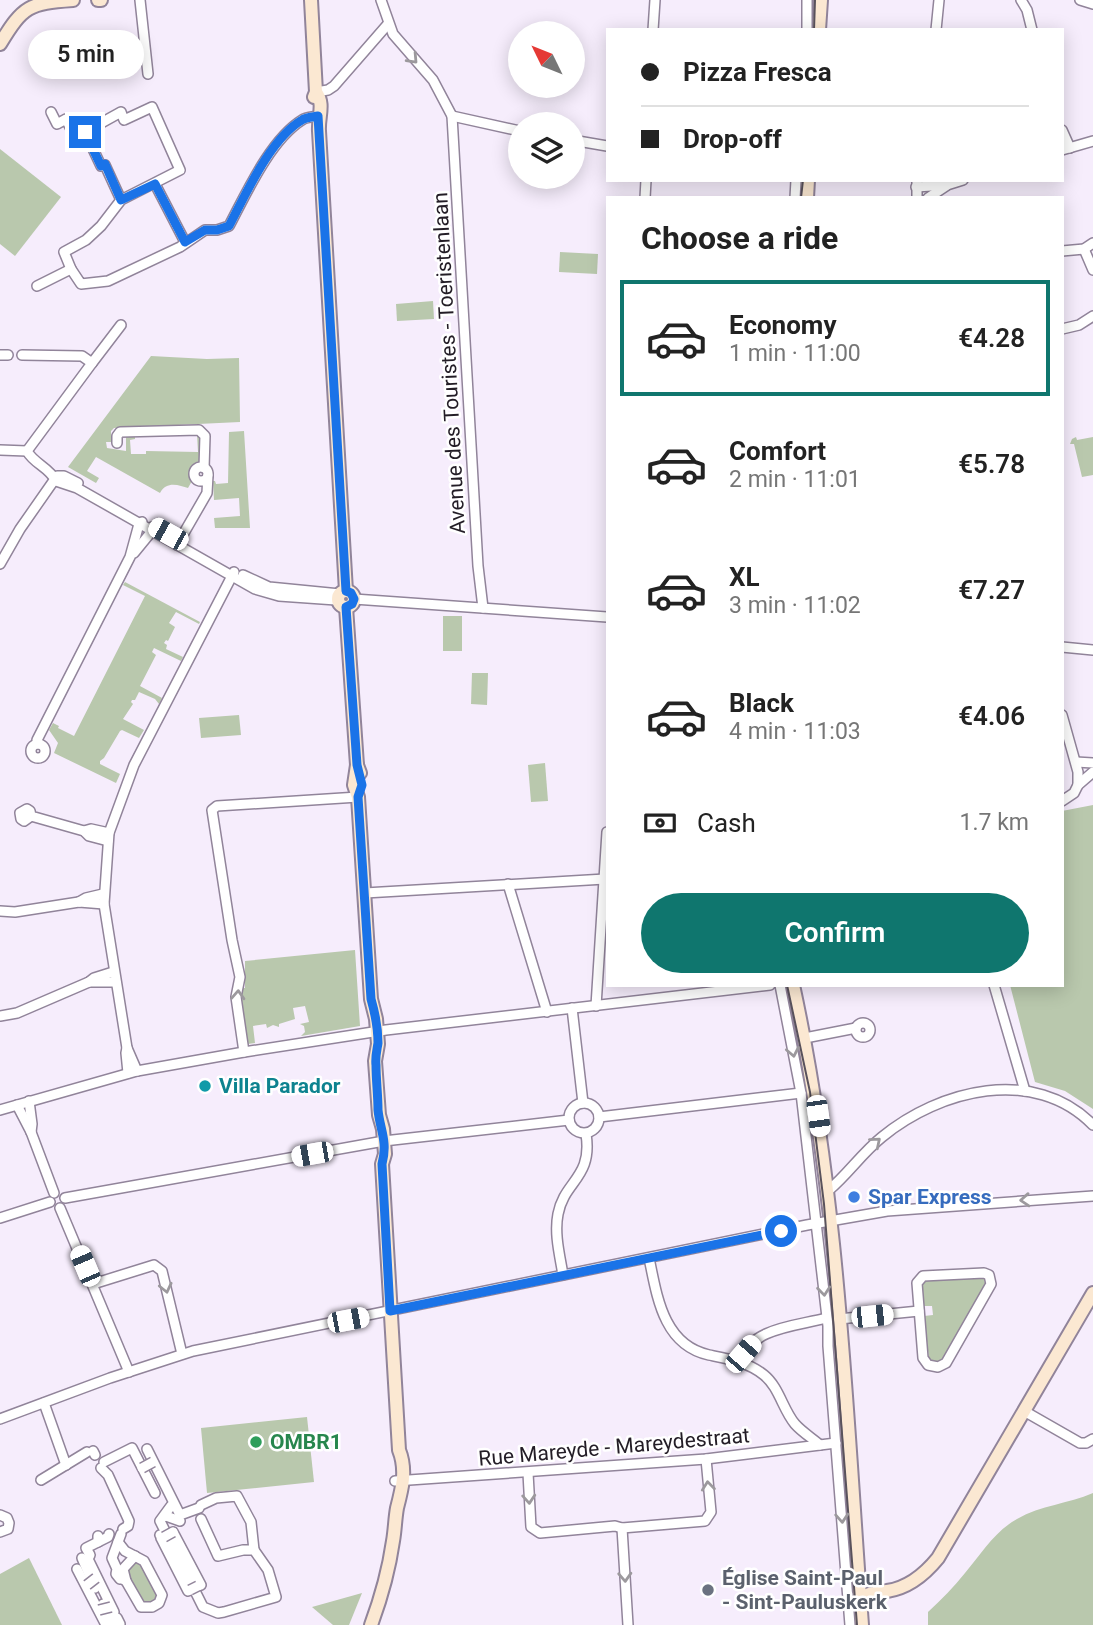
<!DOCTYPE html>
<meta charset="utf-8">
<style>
:root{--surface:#fff;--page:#f2f2f2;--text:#222;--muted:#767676;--line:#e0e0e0;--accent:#0f766e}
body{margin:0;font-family:Roboto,sans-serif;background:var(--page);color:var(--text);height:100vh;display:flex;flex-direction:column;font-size:26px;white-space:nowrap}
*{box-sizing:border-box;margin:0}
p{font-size:23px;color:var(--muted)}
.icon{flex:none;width:38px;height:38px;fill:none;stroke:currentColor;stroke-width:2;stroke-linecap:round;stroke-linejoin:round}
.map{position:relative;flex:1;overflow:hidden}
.panel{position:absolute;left:606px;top:196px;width:458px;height:791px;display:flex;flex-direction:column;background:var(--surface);border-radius:0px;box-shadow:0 4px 18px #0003}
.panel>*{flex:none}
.banner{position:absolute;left:606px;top:28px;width:458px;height:154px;border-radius:0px;box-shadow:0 4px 18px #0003;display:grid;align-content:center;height:154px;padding:0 35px;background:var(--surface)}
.needle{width:46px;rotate:313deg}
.controls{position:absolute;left:508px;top:21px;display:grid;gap:14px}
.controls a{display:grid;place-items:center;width:77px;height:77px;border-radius:50%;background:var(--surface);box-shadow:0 4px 18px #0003;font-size:35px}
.end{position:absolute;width:32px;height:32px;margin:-16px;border:9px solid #1a73e8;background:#fff;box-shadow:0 0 0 4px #fff}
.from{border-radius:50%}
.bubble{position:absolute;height:49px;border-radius:24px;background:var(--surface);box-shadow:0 4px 18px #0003;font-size:23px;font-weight:600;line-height:49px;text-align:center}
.car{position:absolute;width:21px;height:42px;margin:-21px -10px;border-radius:9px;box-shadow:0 0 5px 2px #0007;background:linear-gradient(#fff 24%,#345 0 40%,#fff 0 76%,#345 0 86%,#fff 0)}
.banner b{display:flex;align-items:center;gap:24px;height:66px;font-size:26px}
.banner b+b{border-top:2px solid var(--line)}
.banner i{width:18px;height:18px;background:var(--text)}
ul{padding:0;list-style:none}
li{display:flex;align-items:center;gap:21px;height:116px;margin:0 14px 10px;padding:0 21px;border:4px solid transparent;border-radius:0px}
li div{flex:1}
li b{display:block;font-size:26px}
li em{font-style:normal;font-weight:600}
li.active{border-color:var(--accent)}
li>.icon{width:63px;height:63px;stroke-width:1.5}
h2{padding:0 35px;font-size:32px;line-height:84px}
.pay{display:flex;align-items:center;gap:18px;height:77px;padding:0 35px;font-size:26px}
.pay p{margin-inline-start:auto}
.action{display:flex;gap:14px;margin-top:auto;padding:14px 35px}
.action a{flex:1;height:80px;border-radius:42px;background:var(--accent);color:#fff;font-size:28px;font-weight:600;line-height:80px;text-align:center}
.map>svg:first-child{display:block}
</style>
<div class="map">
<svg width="1093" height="1625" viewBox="0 0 1093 1625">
<rect width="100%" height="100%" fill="#f6edfc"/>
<g fill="#b9c8ad">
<path d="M0 149 61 197 15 256 0 244Z"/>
<path d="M560 252 598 254 597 274 559 272Z"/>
<path d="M433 301 434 319 397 321 396 304Z"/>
<path d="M151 356 207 359 239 358 240 422 114 428 111 431V442H106L107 448 126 451V436L135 435V439L130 440 131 454H146V451L198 452 197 434 202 441 201 458 190 470 192 481 188 488C180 486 167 480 160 493L96 457 87 471 99 478 96 483 68 467Z"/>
<path d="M244 431 250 528H215L214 518 240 516 239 498 214 500 213 481H215L216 484 228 483 229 432Z"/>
<path d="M1076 437 1077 440 1093 437V475L1082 477 1074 444H1070L1072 439Z"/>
<path d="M125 582 200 622 199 624 176 612 169 623 175 627 168 641 166 640 164 643 167 645 166 649 183 657 181 661 154 648 152 652 156 655 140 686 162 698 159 704 155 699 139 692 135 700H132L131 702 133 704 123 719 144 730 139 738 122 730 120 731 104 758 100 761V764L120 774 116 783 54 753 58 743 49 730 53 723 59 726 58 728 74 736 145 596 123 585Z"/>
<rect x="443" y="616" width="19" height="35"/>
<path d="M472 673H488L487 705 471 704Z"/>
<path d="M239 715 241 735 201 738 199 718Z"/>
<path d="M545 763 548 801 531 802 528 765Z"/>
<path d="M1093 805V1109L1065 1091 1035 1082 1010 985H1062V811Z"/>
<path d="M355 950 360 1026 301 1036 305 1032 304 1026 300 1024 309 1022 305 1006 293 1008 295 1019 279 1024V1027L273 1025 267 1028 266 1024 253 1026 255 1043 248 1044 240 999 241 988H245V961Z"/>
<path d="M977 1277 984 1279 986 1286 943 1360 938 1362 929 1359 924 1316 933 1315 932 1306H923L921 1283 926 1280Z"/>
<path d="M307 1417 314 1482 207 1493 201 1428Z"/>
<path d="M1093 1493V1625H928V1612C941 1600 954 1587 965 1573 982 1553 994 1532 1017 1519 1041 1505 1068 1504 1093 1493Z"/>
<path d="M29 1558 30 1560 62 1625H0V1574Z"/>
<path d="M139 1561 158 1593 155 1602 144 1605 125 1572 132 1562Z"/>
<path d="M362 1593 349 1625H333L312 1607Z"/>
</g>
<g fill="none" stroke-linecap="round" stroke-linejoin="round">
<g stroke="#91849a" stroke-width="12">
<g id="street">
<path d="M140 0 148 74"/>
<path d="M381 0 393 34 433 80 452 116 478 566 483 608"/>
<path d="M1021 0 1027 10 1032 30"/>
<path d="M1080 0 1093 4"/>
<path d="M653 30 655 0"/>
<path d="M807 30V0"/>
<path d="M936 30 939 0"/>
<path d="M316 92 328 90 334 86 388 24"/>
<path d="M51 112 57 124 66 119 75 137 85 132"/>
<path d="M452 116 520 131"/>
<path d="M1062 130 1070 148"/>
<path d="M572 140 607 146"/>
<path d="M1062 150 1093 141"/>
<path d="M155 184 185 242"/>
<path d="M916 187 947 185 963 180"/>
<path d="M645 198 646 180"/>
<path d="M795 198 796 180"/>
<path d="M917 198V180"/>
<path d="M928 198 946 186"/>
<path d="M121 200 105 165 101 166 85 132 121 112 124 120 152 107 180 170 121 200 101 226 86 240 64 252 71 269 81 284 108 281 180 247 205 230H217L229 226C246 194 270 140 302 120 306 117 313 117 318 116"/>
<path d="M1084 249 1093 270"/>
<path d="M1062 251 1084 249 1093 243"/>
<path d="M37 286 71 269"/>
<path d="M1062 329 1079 325 1093 316"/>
<path d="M0 355H8"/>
<path d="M22 355 82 356 92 363 27 451C34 464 49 467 56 481L77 488 255 589 279 596 336 600 339 603"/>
<path d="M92 363 121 325"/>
<path d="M117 443V436L120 432 199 430 205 436 204 468"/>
<path d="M0 450 27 451"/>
<circle cx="201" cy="474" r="7"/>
<path d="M177 545 207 493 208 475"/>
<path d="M134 553 152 531V527"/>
<path d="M0 564 20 529 57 476H64L78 483"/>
<path d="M243 575 269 587 340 594"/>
<path d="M354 599 607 617"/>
<path d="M1062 647 1093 650"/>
<path d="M1062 715 1078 772V785"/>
<path d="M38 744 37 740 130 557 139 524 142 522"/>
<circle cx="38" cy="751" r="7"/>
<path d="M1076 762 1093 763"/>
<path d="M1062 801 1074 793 1078 785 1093 772"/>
<path d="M31 816 24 821 21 819 20 813 27 809 30 811 31 816 84 831 89 836 108 841"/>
<path d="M84 831 91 829 109 833"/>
<path d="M508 884 547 1012"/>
<path d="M365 893 605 879"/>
<path d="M79 902 86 898 103 894"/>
<path d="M0 911 15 912 79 902 104 904"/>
<path d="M89 982H115"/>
<path d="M780 985 801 1093 828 1326V1346L850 1625"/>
<path d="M994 985 1025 1091"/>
<path d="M596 1006 607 832"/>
<path d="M572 1008 583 1103"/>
<path d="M0 1016 17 1013 89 982 94 978 113 972"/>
<circle cx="863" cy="1030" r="7"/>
<path d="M805 1038 856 1028"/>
<path d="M127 1048 137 1071"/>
<path d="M244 1052 236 997 240 977 232 940 212 810 217 806 358 797"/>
<path d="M128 1073 126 1053 127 1048 104 904 109 833 134 765 234 572"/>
<path d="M29 1101 32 1124 31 1132"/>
<circle cx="584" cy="1118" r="15"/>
<path d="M17 1105 31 1132 54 1193"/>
<path d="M0 1110 137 1071 244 1052 386 1030 770 985"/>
<path d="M599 1117 801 1093"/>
<path d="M829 1190C848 1174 862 1153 882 1137 939 1090 1034 1065 1093 1125"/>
<path d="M65 1198 384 1141 569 1120"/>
<path d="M60 1208 129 1372"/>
<path d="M0 1218 50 1202"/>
<path d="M649 1258C657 1296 663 1345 709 1355 729 1359 748 1362 764 1375 779 1387 783 1410 795 1424 802 1432 812 1438 820 1445"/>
<path d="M984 1273 989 1275 991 1284 946 1363 938 1367 928 1365 923 1358 917 1283 923 1276Z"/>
<path d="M563 1275C560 1256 554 1234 558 1214 564 1181 593 1178 586 1134"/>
<path d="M93 1284 154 1265 162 1271 182 1354"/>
<path d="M839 1319 919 1311"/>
<path d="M740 1361C751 1327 798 1326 826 1318"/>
<path d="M44 1403 66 1465"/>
<path d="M1024 1411 1080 1443H1086L1093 1439"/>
<path d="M0 1419 110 1378 193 1351 807 1225 887 1211 1093 1196"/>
<path d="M147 1449 180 1515 199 1508"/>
<path d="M93 1451 95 1455"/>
<path d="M104 1462 132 1448 155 1493"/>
<path d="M101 1468 108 1475 129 1521 128 1526 123 1529"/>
<path d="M528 1473 531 1527 540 1533 615 1526 622 1528 705 1521 711 1512 706 1459"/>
<path d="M41 1480 87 1452"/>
<path d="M395 1481 706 1459 836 1443"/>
<path d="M201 1505 216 1498 237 1496 251 1522 254 1550"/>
<path d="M171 1506 160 1521 203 1607 218 1613 224 1612 276 1597 268 1570 254 1550H243L218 1556 201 1519"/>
<path d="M0 1515 7 1518 9 1523 8 1529 0 1532"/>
<path d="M166 1516 180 1521"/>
<path d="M622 1528 628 1625"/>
<path d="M173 1532 201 1585 198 1586"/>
<path d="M160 1535 164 1537 161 1538 188 1591 190 1590"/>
<path d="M98 1536V1542L86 1548 90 1555 88 1559 114 1612"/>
<path d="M98 1542 108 1537 109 1534"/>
<path d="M118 1542 125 1551 144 1561 162 1595 159 1603 152 1607H141L126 1581 124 1580"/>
<path d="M82 1558 95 1588"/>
<path d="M77 1569 105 1623"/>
<path d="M120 1579 116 1574 117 1569 112 1558 121 1534"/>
<path d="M126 1581 123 1569 135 1556"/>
<path d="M103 1604 113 1625"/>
<path d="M117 1618 120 1624"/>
</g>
</g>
<g stroke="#91849a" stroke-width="16">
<g id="secondary">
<path d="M98 0H101"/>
<path d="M311 0 316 92 314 97"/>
<path d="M819 30 821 0"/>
<path d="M0 44C23 6 29 3 73 0"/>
<path d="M316 92C325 104 318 117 319 131L346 591"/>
<path d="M807 198 808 180"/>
<circle cx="346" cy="599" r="8"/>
<path d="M346 607 357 765 360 773"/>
<path d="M357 765 354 785 358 797 371 999 376 1019 378 1044 375 1061 379 1115 383 1129 385 1154 382 1164 399 1450C407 1470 402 1489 397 1508 395 1519 395 1530 393 1541 389 1569 381 1598 371 1625"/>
<path d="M793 985C839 1196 846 1411 862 1625"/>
<path d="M860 1599C868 1592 877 1593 887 1591 908 1588 925 1574 938 1558L1093 1293"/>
</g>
</g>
<use href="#street" stroke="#fff" stroke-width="9"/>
<use href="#secondary" stroke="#fbe8d2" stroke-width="12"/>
<g stroke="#59525c" stroke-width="2">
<path d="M814 30 815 0"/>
<path d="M801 198 803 180"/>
<path d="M787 985 810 1092 824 1204 857 1625"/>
</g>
<g stroke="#91849a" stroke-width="12" stroke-linecap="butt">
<g id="street-bridge">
<path d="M142 1468 153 1462"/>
<path d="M164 1537 173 1532"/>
<path d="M87 1585 96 1578"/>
<path d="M190 1590 198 1586"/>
<path d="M99 1610 111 1607"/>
</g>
</g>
<use href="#street-bridge" stroke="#fff" stroke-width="9"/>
</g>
<defs><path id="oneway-chevron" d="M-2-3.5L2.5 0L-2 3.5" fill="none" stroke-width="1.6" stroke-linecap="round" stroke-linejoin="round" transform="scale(1.75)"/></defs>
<g stroke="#9c999d">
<use href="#oneway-chevron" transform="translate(413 59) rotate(47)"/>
<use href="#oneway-chevron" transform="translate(238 995) rotate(-87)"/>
<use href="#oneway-chevron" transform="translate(793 1052) rotate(79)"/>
<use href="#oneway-chevron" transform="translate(876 1142) rotate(-40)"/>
<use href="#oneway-chevron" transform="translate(1025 1200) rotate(176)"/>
<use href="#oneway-chevron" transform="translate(166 1288) rotate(77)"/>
<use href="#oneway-chevron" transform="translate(824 1291) rotate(84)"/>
<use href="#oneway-chevron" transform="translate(708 1486) rotate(-96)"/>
<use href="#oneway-chevron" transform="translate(529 1499) rotate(86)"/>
<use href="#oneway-chevron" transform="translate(842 1518) rotate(86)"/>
<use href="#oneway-chevron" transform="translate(625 1577) rotate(87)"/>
</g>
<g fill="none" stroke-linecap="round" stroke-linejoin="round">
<path stroke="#1a73e8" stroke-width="9" d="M85 132 101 166 105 164 121 200 155 184 185 242 205 230H217L229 226C246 194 270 139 302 120 306 117 313 117 318 116L346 591 351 593 354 599 352 604 346 607 357 765 362 785 358 797 371 999C375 1013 378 1027 378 1043 377 1050 375 1057 376 1065 376 1080 378 1095 378 1110 380 1130 388 1141 382 1164L390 1311 781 1231"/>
</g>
<circle fill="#0f9aa8" stroke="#fff" stroke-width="2.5" cx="205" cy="1086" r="7"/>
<circle fill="#3f7fe0" stroke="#fff" stroke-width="2.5" cx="854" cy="1197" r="7"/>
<circle fill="#2e9e5b" stroke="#fff" stroke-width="2.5" cx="256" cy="1442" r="7"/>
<circle fill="#6b7280" stroke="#fff" stroke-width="2.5" cx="708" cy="1590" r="7"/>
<g text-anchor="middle" stroke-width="5" stroke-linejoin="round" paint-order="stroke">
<g font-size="21" fill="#231d26" stroke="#fff">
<text transform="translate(449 363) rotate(-93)" y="7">Avenue des Touristes - Toeristenlaan</text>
<text transform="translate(614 1447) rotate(-5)" y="7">Rue Mareyde - Mareydestraat</text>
</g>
<g font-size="21" font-weight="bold" fill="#0d838f" stroke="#fff" text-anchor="start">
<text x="219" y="1093">Villa Parador</text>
</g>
<g font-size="21" font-weight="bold" fill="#366cbe" stroke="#fff" text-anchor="start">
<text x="868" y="1204">Spar Express</text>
</g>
<g font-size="21" font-weight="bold" fill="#27864d" stroke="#fff" text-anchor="start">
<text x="270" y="1449">OMBR1</text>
</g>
<g font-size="21" font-weight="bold" fill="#5b616d" stroke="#fff" text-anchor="start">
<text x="722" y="1585">Église Saint-Paul<tspan x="722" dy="24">- Sint-Pauluskerk</tspan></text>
</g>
</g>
</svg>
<div class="controls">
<a><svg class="needle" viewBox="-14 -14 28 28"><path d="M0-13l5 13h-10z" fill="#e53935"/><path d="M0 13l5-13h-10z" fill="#767676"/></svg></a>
<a><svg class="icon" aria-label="layers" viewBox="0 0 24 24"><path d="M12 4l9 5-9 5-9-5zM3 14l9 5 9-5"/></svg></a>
</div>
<i class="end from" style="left:781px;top:1231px"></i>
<i class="end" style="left:85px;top:132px"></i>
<div class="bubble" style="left:28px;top:30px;width:116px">5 min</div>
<i class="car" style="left:168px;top:534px;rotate:299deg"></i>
<i class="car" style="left:818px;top:1116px;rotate:172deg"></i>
<i class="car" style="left:312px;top:1154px;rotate:260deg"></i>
<i class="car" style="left:85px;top:1266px;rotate:337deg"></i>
<i class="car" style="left:872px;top:1316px;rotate:84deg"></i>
<i class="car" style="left:348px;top:1320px;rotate:79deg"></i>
<i class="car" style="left:743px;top:1354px;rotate:41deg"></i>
<div class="banner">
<b><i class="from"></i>Pizza Fresca</b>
<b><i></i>Drop-off</b>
</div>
<section class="panel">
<h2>Choose a ride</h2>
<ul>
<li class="active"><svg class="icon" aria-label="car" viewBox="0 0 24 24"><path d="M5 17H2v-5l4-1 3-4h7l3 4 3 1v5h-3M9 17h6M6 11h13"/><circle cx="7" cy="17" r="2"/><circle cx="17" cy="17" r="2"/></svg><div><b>Economy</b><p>1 min · 11:00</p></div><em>€4.28</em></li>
<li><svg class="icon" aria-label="car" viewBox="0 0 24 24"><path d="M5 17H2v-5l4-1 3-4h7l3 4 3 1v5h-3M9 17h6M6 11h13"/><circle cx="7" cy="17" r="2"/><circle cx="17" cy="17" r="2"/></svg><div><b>Comfort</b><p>2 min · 11:01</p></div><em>€5.78</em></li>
<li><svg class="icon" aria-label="car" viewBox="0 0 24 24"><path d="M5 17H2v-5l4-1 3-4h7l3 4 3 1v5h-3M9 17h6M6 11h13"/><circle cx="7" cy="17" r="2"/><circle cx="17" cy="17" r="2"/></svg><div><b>XL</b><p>3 min · 11:02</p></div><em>€7.27</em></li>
<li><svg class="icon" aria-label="car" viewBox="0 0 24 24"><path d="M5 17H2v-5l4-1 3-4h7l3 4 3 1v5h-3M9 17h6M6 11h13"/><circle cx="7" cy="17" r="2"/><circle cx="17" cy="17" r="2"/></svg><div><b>Black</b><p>4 min · 11:03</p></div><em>€4.06</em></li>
</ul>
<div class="pay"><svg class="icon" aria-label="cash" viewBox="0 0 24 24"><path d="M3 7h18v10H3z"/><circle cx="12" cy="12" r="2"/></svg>Cash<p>1.7 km</p></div>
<div class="action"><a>Confirm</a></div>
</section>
</div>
